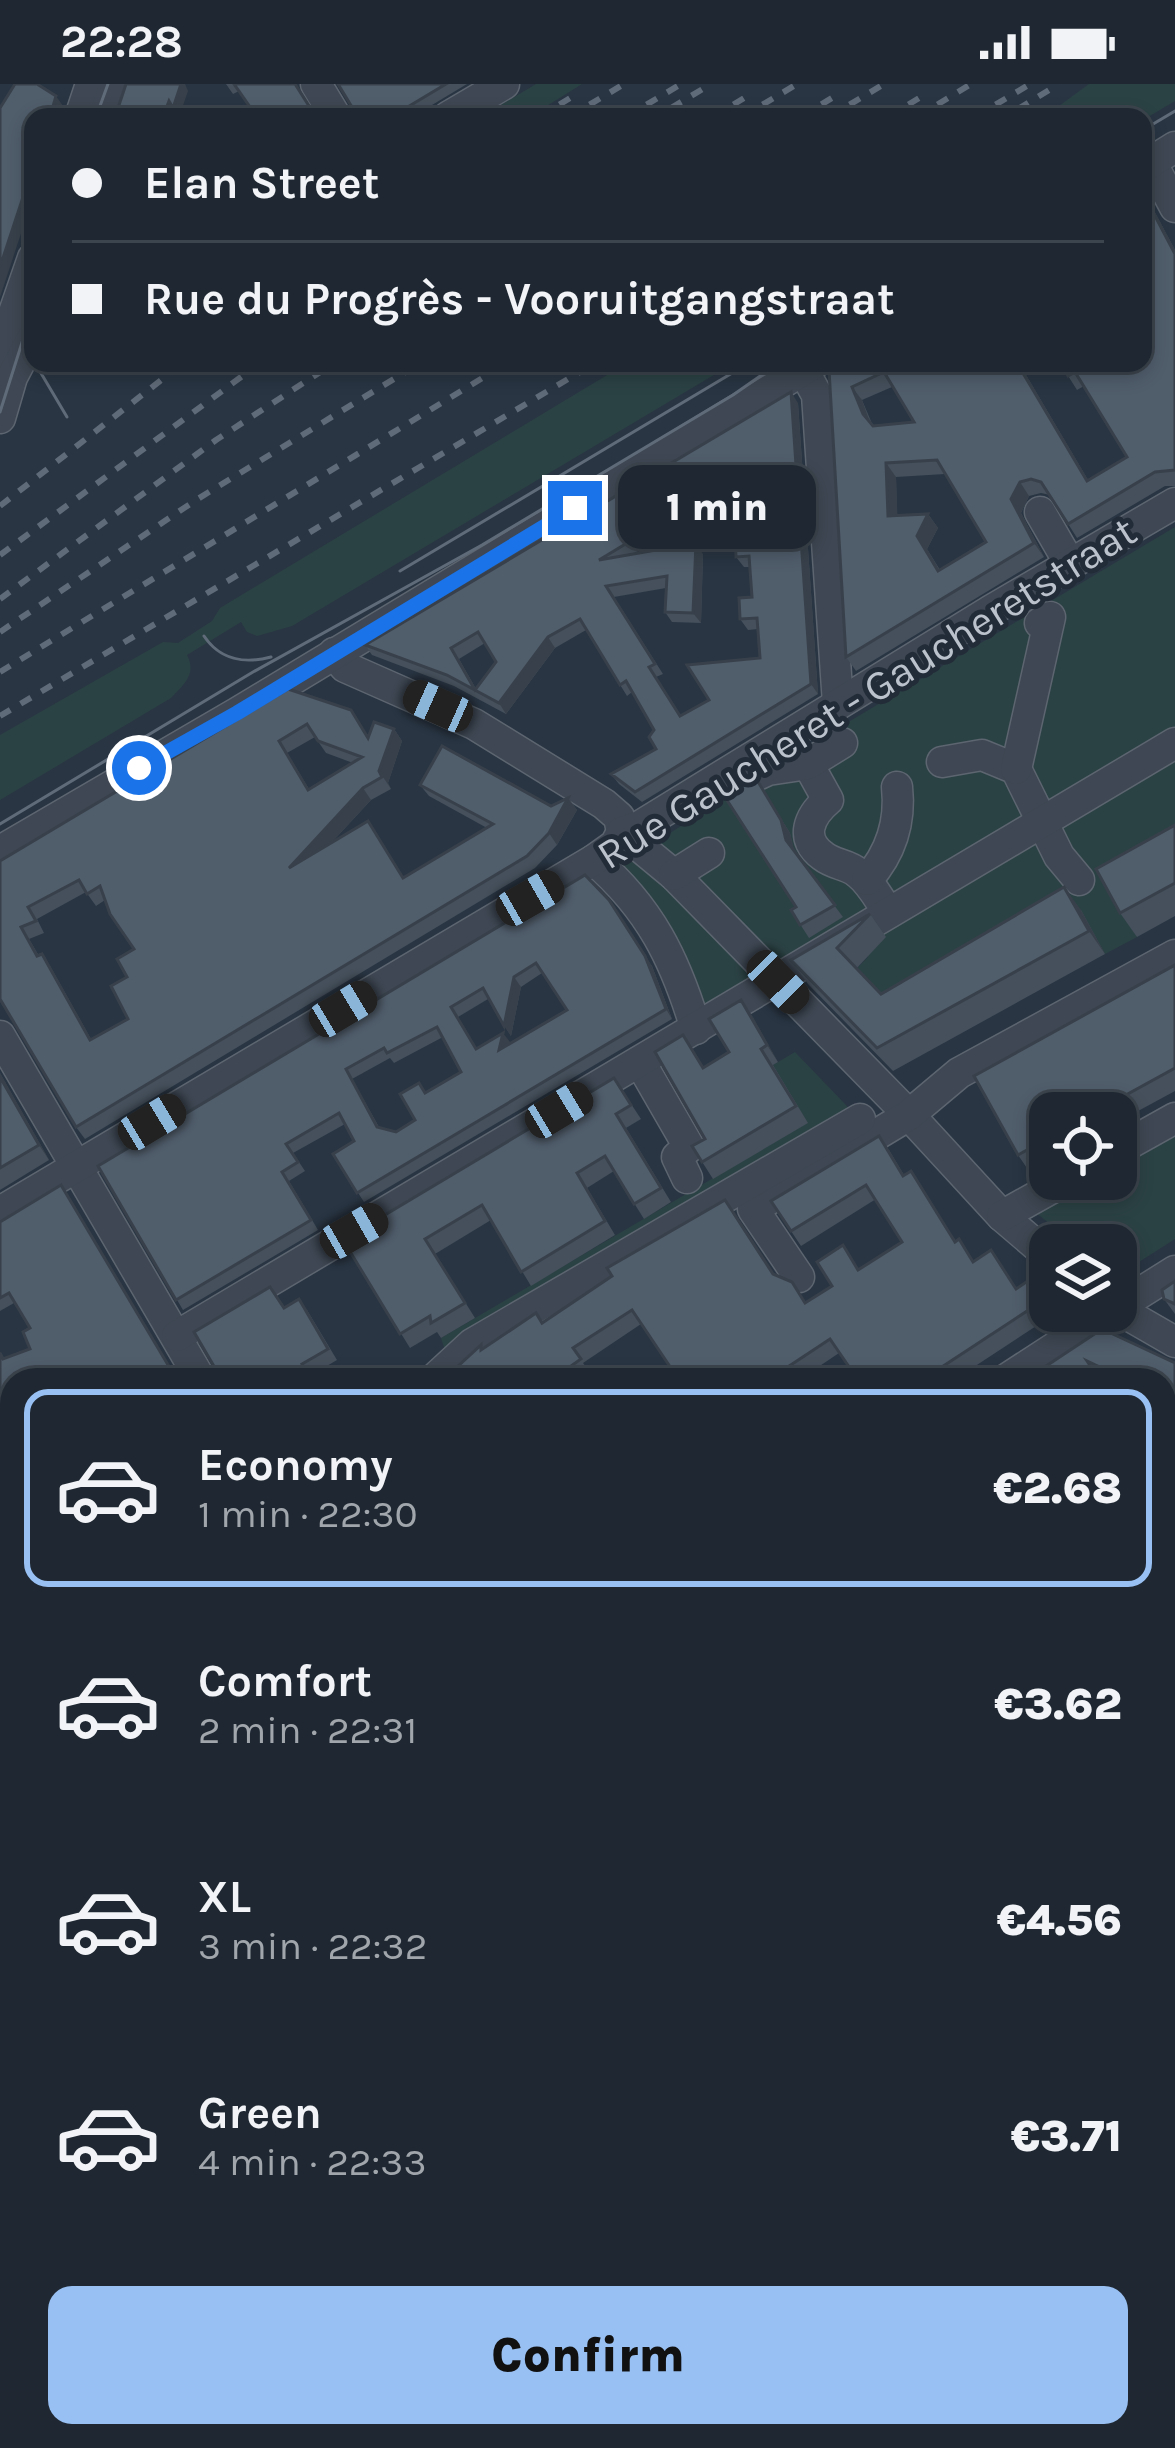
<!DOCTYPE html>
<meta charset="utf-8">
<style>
:root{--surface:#1f2832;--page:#2c343e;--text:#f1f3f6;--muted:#a1a6ac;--line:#3c444d;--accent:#99c0f3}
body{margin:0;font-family:Karla,sans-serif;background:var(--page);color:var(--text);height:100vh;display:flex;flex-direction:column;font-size:45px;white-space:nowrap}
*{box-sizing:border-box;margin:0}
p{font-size:39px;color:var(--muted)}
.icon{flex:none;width:66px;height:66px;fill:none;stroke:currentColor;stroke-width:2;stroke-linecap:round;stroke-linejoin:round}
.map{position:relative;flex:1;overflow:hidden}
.sheet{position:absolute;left:0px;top:1284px;width:1176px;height:1080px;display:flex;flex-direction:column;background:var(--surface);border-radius:36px 36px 0 0;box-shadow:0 6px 18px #0003,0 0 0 3px var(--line)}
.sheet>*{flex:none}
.top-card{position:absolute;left:24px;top:24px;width:1128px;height:264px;border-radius:24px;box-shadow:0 6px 18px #0003,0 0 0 3px var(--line);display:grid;align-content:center;height:264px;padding:0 48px;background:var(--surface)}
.tools{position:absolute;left:1029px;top:1008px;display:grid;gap:24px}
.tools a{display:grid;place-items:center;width:108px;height:108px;border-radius:24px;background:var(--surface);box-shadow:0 6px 18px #0003,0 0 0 3px var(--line);font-size:60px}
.end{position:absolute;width:54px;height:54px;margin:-27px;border:15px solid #1a73e8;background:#fff;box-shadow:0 0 0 6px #fff}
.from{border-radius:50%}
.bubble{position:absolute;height:84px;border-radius:24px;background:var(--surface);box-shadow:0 6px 18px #0003,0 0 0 3px var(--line);font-size:39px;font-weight:800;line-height:84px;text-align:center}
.car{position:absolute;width:36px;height:72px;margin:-36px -18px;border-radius:15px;box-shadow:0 0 9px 3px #0007;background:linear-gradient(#222 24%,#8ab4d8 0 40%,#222 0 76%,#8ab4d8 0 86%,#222 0)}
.top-card b{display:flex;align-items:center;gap:42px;height:114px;font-size:45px}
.top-card b+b{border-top:3px solid var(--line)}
.top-card i{width:30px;height:30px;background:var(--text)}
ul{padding:21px 0 0;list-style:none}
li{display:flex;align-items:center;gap:36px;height:198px;margin:0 24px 18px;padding:0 24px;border:6px solid transparent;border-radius:24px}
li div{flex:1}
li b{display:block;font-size:45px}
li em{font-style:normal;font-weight:800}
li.selected{border-color:var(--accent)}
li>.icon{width:108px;height:108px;stroke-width:1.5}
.action{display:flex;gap:24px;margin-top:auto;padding:24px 48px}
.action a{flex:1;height:138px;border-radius:24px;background:var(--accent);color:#111;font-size:48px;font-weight:800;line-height:138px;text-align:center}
.status{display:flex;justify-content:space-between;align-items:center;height:84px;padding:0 60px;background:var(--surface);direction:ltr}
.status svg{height:33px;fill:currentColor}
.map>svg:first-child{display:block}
</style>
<div class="status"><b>22:28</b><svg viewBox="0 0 49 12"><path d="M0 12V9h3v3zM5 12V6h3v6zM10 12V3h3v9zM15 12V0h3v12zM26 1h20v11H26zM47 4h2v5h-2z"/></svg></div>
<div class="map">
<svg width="1175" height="2364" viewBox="0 0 1175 2364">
<rect width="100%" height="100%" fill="#293543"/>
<g fill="#2b4244">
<path d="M536 0H582L529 33H481Z"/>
<path d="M1089 0H1175V17L1143 36 1044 33Z"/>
<path d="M627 279H734L292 542 257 552 247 548 241 538 187 571C197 590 184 600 171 614L0 716V651L163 558 178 559 212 537 220 524Z"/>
<path d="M1175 443V774L1113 809 1137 853 1105 870 1081 827 897 933 853 888 868 873 854 846 704 934 619 782 768 686Z"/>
<path d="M795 968 868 1044 660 1168 469 1296H414L445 1266 441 1254 807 1039 773 981Z"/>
<path d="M1175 1044V1155L1117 1192 1116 1161H1077L1031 1125 1084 1095H1116V1077Z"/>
</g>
<path fill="#40546b" d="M1175 1982V2364H145L177 2352H1164V1986Z"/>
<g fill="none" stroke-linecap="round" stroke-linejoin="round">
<g stroke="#7d94ad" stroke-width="3" stroke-dasharray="15 12" stroke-linecap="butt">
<path d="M1164 2128 1175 2124"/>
<path d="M425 2364 462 2352"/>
</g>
<g stroke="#5c6570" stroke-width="33">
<g id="minor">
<path d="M316 0 336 33"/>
<path d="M80 33 91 0"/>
<path d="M104 33 115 0"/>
<path d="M448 33 504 0"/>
<path d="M1151 78 1175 123"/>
<path d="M1143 83 1175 63"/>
<path d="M0 269 33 174"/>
<path d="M803 286 817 311 838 620"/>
<path d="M0 334 12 293 33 253"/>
<path d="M1040 428 1070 480"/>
<path d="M334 569 345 583 474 640 604 720 619 733 622 748 674 791 909 1031 1002 1132 1050 1173"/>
<path d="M942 678 982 671 1016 685 1059 772 1079 796"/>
<path d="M808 680 828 716C809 732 799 755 823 772 834 781 848 780 858 789 871 799 879 815 888 828"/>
<path d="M1016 685 1050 533 1040 539"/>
<path d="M738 700 768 686 808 680 842 659"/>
<path d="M0 767 237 629 815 279"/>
<path d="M594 776C650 824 675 875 696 945"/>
<path d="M674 791 709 769"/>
<path d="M867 796C891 769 901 739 897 703"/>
<path d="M0 952 201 1296"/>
<path d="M640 978 689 1063 677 1073 687 1094"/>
<path d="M1116 1067 1175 1034"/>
<path d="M0 1128 594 776 615 761 622 748 640 742 990 527 1175 419"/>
<path d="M1002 1132 1068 1095"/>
<path d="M799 1193 753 1125 909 1031 959 989 1175 871"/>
<path d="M1116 1224 1175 1187"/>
<path d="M1116 1224 1175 1258"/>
<path d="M177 1252 1175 659"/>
<path d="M433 1296 472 1260 860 1035"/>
<path d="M1005 1296 1111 1227"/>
<path d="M0 1451H12"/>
<path d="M1164 1483H1175"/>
<path d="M0 1584H12"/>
<path d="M1164 1681 1175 1677"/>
<path d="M0 1944 12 1938"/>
<path d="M1164 1982 1175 1978"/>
<path d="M0 2107 12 2103"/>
</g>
</g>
<g stroke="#47505c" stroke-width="39">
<g id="major">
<path d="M1164 1721 1175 1717"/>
<path d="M1164 1754 1175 1750"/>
<path d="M0 2147 12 2143"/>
<path d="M0 2178 12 2173"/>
</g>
</g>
<use href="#minor" stroke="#3e4753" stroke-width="30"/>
<use href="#major" stroke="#5c6672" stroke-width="36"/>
<g stroke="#606b79" stroke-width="3">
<path d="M96 33 108 0"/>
<path d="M1143 46 1175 27"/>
<path d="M35 279 67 333"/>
<path d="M0 328 33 224"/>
<path d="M400 487 749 279"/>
<path d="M204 552C220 576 245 580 271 573"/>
<path d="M0 740 253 588 482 461 733 311 779 279"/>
</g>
<g stroke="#606b79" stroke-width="6" stroke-dasharray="12 12" stroke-linecap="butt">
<path d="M671 24 711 0"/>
<path d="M1018 25 1059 0"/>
<path d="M539 33 580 8"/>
<path d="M569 33 624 0"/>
<path d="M626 33 681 0"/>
<path d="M713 33 754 8"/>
<path d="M742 33 797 0"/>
<path d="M801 33 840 9"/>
<path d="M829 33 884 0"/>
<path d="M888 33 929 8"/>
<path d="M917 33 971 0"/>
<path d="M975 33 1030 0"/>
<path d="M0 422 183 279"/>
<path d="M0 471 260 279"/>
<path d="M0 515 216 356 334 279"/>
<path d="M0 548 196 416 420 279"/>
<path d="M0 588 507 279"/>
<path d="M0 632 595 279"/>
</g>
</g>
<g fill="#45505c" fill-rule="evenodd">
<path d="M226 0H296L239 7 233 10Z"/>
<path d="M338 0H467L412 33H358Z"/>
<path d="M1143 106 1175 166V402H1165L1077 454 1050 411 1041 409 1029 412 1021 429 1044 473 856 587 846 573 832 279H1019L1088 396 1127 373 1084 302 1077 306 1060 279H1143ZM892 303 914 338 873 342 862 316ZM945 390 986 458 940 486 927 465 938 444 928 430 897 432 896 393Z"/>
<path d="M798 319 818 610 642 718 619 700 611 690 656 665 654 646 632 608 627 612 586 546 555 564 506 630 454 602 372 571 365 561ZM698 431 695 454 702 465 735 463 736 473 744 483H750L752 513 740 535 748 546 758 545 760 574 709 616 681 632 656 593 663 590 614 513 666 504 665 528 672 538 701 539 703 470H633ZM485 559 496 578 476 605 459 575Z"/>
<path d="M288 605 369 653 394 645 402 657 388 699 391 705 371 716 332 758 368 737 404 794 487 744 429 712 420 701 551 722 568 714 577 726 557 761 535 784 85 1055 76 1043 0 777ZM315 653 326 669 353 679 309 705 287 669ZM86 808 96 822 105 816 134 865 127 893 128 935 91 955 50 882 39 872 29 855 44 849 37 835Z"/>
<path d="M757 696 790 749 794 768 843 833 809 854 791 826 796 823Z"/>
<path d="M1175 741V832L1137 853 1120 829Z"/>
<path d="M585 791 652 882 672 935 364 1118 333 1070 354 1057 345 1040 293 1069 305 1087 289 1097 318 1146 183 1226 98 1082ZM542 889 567 926 509 961 510 958 476 965 458 933 488 915 511 952 521 903ZM443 953 461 988 426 1009 415 1036 396 1048 379 1043 352 995 390 974 394 979Z"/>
<path d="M1081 826 1105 870 893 987 808 900 791 876 870 830 886 853 856 885 881 910Z"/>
<path d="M1175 881V1007L1116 1039V1029H1050V1076L1029 1087 1018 1071 974 992Z"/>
<path d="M741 916 778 978 773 981 808 1039 713 1095 692 1062 705 1055Z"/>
<path d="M0 989 49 1076 0 1106Z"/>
<path d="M614 994 641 1035 626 1044 671 1118 644 1135 614 1087 587 1104 615 1151 531 1202 491 1136 435 1170 475 1234 441 1254 437 1248 410 1264 343 1156Z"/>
<path d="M889 1066 904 1091 956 1157 974 1177 1017 1205 1050 1207V1227H1059L954 1296H858L839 1269 799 1296H679L641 1240 583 1279 591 1290 582 1296H443L484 1265 542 1239 774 1190 806 1218 902 1158 876 1115 801 1162 771 1117Z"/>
<path d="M0 1138 178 1296H12V1421H0V1268L4 1274 30 1265V1244L14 1219 0 1227Z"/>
<path d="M1175 1197V1230L1164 1215Z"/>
<path d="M284 1223 307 1226 337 1276 310 1292 312 1296H222Z"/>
<path d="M1102 1245 1175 1279V1454L1164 1453V1296H1109L1097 1290 1025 1296Z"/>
<path d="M0 1471H12V1567L0 1564Z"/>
<path d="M1164 1503H1175V1658L1164 1662Z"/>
<path d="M0 1596 12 1597V1909L4 1913 0 1907Z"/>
<path d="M12 1954V2082L0 2086V1959Z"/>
</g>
<g fill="#38414b">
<path d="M181 0H185L188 7 179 33 175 26 172 33H163L169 17Z"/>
<path d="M56 12 63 22 59 33H50Z"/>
<path d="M33 83V113L0 213V183Z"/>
<path d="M1143 106 1175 166V170L1143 109Z"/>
<path d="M1017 279H1019L1097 411 1087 397Z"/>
<path d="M852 303 862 316 872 344 863 330Z"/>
<path d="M791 308 798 319 818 610 811 600Z"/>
<path d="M886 379 896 393 898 446 888 432Z"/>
<path d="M1020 398 1029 412 1021 429 1044 473 1034 459 1011 415Z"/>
<path d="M928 430 938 444 927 465 948 501 917 452Z"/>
<path d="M696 459 703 470 701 539 693 529Z"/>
<path d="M548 553 555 564 506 630 499 619Z"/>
<path d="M394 645 402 657 388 699 391 705 379 687Z"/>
<path d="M757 696 790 749 795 769 786 756Z"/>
<path d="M363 704 371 716 297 796 289 784Z"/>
<path d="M568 714 577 726 557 761 549 749Z"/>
<path d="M1064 803 1081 826 1105 870 1089 847Z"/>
<path d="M609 816 652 882 672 935 666 925Z"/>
<path d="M42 870 50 882 98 968 90 956Z"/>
<path d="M514 893 521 903 511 952 504 942Z"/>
<path d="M741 916 753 933 778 978 767 961Z"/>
<path d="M503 949 510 958 506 976 499 966Z"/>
<path d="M0 989 49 1076 39 1061 0 993Z"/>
</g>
<g fill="#505d6b" stroke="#38414b" stroke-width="3" fill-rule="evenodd">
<path d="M15 0H37L56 12 50 33H33V83L0 183V24Z"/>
<path d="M126 0H181L173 24 169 17 163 33H115Z"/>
<path d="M234 0H295L316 33H257Z"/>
<path d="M338 0H446L391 33H358Z"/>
<path d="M1143 109 1175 170V386L1155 388 1068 440 1041 398 1031 395 1020 398 1011 415 1034 459 846 573 829 286 832 279H1017L1087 397 1127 373 1075 288 1068 292 1060 279H1143ZM884 288 914 338 873 342 863 330 852 303ZM937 376 986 458 938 487 917 452 928 430 888 432 886 379Z"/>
<path d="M791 308 811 600 635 708 611 690 656 665 649 653 654 646 626 597 620 601 580 535 548 553 499 619 447 591 365 561ZM700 415 695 454 735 452 736 473 749 472 752 513 739 514 740 535 757 534 760 574 687 581 709 616 680 632 649 583 655 580 606 502 667 492 665 528 693 529 696 459 599 476ZM478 548 496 578 475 606 451 564Z"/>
<path d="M288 605 351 626 368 654 374 638 394 645 379 687 382 693 363 704 289 784 368 737 403 794 493 740 420 701 442 662 551 722 568 714 549 749 527 772 76 1043 0 915V777ZM307 640 318 657 362 673 308 706 279 657ZM79 796 87 810 100 802 110 830 134 865 117 875 127 893 111 902 128 935 90 956 42 870 37 872 21 843 36 837 28 823Z"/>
<path d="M757 696 781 736 786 756 835 821 800 841 791 826 796 823 723 710Z"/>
<path d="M1175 741V799L1120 829 1096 785Z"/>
<path d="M585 791 609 816 645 872 666 925 357 1109 333 1070 354 1057 339 1029 286 1060 298 1078 282 1088 311 1136 176 1216 98 1082ZM536 879 567 926 499 966 503 949 476 965 451 923 483 904 504 942 514 893ZM437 943 461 988 425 1009 419 999 400 1010 415 1036 396 1048 377 1043 346 985 384 964 387 969Z"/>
<path d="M1064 803 1089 847 877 964 791 876 870 830 837 864 881 910Z"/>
<path d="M1175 881V984L1093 1029H1050V1053L1018 1071 974 992Z"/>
<path d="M741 916 767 961 761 965 796 1022 702 1078 692 1062 705 1055 655 968 683 951 703 984 729 968 709 935Z"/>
<path d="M0 993 39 1061 0 1084Z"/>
<path d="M614 994 631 1021 616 1030 661 1104 634 1120 605 1072 577 1089 605 1137 521 1188 482 1121 425 1155 465 1219 431 1239 430 1232 400 1250 343 1156Z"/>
<path d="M879 1052 903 1092 911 1087 955 1158 959 1155 973 1178 991 1166 1016 1205 1038 1190 1050 1208V1212L922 1296H858L830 1255 768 1296H679L632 1226 573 1264 581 1275 561 1289 566 1296H443L481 1261V1266L536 1229 542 1239 612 1192 607 1184 725 1116 773 1190 792 1198 805 1219 832 1202 817 1178 843 1161 858 1186 902 1158 866 1101 791 1147 771 1117Z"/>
<path d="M61 1101 177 1296H12V1412H0V1269L3 1275 30 1265 23 1248 30 1244 9 1209 0 1214V1138Z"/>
<path d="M1175 1197V1220L1164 1215 1162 1206Z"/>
<path d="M270 1203 284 1224 299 1215 328 1265 302 1280 310 1295 308 1296H222L194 1248Z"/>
<path d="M1102 1245 1175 1279V1440H1164V1320L1170 1317 1164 1314V1296H1127L1087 1277 1100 1296H1025Z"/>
<path d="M0 1471H12V1558L0 1556Z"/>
<path d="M1164 1503H1175V1645L1164 1649Z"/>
<path d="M0 1596 12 1597V1892L0 1899Z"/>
<path d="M12 1954V2070L0 2075V1959Z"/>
</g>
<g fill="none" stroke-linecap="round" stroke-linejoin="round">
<path stroke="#1a73e8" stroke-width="15" d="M139 684 237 629 575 424"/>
</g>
<g text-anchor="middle" stroke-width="10" stroke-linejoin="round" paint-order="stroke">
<g font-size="42" fill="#bbc2cc" stroke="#222c38">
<text transform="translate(866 608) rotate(-32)" y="15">Rue Gaucheret - Gaucheretstraat</text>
</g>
</g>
</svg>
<div class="tools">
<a><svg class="icon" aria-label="locate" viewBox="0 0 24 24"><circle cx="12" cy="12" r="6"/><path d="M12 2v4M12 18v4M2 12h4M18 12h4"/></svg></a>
<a><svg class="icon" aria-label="layers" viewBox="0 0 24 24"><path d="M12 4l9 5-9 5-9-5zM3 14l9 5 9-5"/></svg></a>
</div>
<i class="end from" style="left:139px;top:684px"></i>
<i class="end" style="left:575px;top:424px"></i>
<div class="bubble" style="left:618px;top:381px;width:198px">1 min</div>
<i class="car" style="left:438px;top:622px;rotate:294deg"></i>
<i class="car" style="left:530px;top:814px;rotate:60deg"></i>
<i class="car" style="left:778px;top:898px;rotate:136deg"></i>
<i class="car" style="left:343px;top:925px;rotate:59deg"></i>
<i class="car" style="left:559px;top:1026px;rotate:59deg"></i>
<i class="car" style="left:152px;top:1038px;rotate:59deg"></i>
<i class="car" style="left:354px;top:1147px;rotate:60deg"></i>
<div class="top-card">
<b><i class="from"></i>Elan Street</b>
<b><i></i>Rue du Progrès - Vooruitgangstraat</b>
</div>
<section class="sheet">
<ul>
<li class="selected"><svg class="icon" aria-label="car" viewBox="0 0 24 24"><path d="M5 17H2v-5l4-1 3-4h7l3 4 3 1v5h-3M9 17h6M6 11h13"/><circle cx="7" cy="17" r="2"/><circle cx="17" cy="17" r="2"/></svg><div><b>Economy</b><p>1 min · 22:30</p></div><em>€2.68</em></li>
<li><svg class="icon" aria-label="car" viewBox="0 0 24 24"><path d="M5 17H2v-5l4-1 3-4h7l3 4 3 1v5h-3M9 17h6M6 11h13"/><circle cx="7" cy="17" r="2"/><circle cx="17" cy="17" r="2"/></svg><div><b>Comfort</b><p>2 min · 22:31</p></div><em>€3.62</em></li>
<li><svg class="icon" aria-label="car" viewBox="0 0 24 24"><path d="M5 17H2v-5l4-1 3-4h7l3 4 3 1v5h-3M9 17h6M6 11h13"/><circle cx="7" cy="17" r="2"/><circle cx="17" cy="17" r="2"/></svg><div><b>XL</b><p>3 min · 22:32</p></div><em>€4.56</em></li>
<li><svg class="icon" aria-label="car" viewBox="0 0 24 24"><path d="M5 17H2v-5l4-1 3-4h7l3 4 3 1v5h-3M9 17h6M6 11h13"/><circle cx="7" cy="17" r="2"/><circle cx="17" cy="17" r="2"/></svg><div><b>Green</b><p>4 min · 22:33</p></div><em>€3.71</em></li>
</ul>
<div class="action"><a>Confirm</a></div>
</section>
</div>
